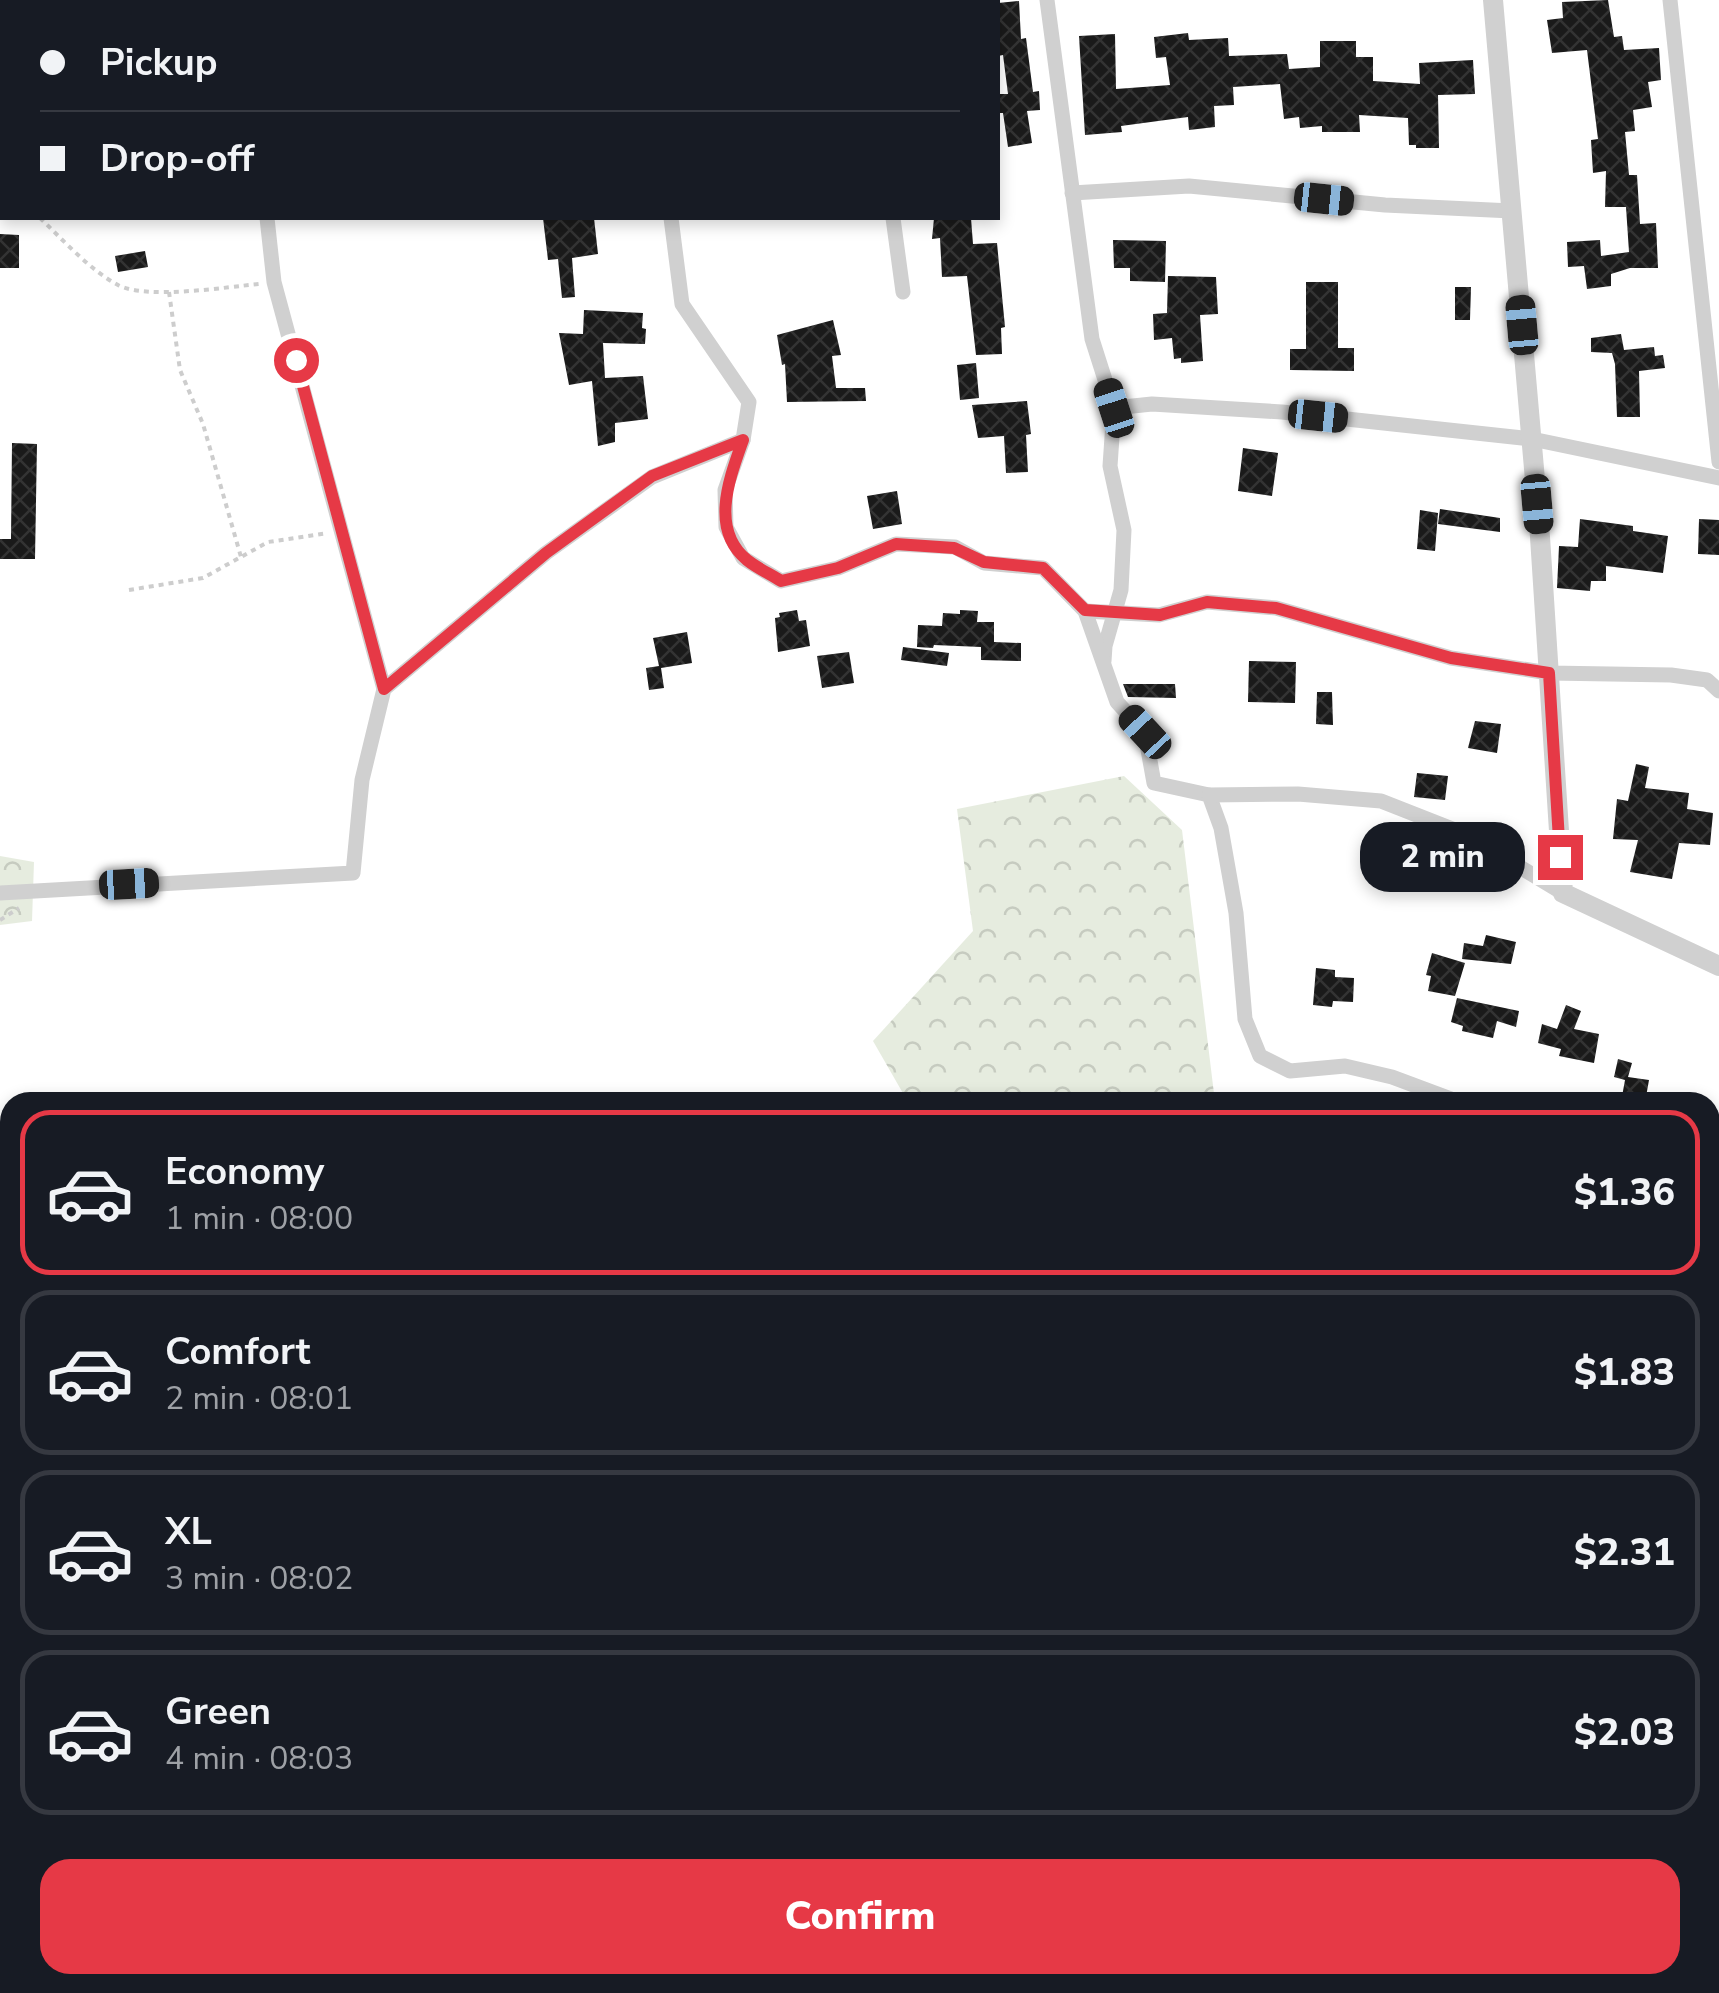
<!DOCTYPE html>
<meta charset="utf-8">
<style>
:root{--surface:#171b24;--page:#20242c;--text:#f1f3f6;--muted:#9ea1a6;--line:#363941;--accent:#e63946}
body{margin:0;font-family:"Nunito Sans",sans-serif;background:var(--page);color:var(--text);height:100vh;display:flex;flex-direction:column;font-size:38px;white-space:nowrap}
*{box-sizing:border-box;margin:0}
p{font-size:32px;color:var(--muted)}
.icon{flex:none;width:55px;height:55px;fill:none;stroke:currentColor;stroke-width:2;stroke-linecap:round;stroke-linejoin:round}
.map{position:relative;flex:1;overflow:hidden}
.sheet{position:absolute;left:0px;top:1092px;width:1720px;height:902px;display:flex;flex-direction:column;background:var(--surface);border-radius:30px 30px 0 0;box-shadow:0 5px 15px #0003}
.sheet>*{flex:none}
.top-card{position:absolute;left:0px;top:0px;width:1000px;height:220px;box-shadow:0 5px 15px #0003;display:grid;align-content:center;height:220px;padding:0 40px;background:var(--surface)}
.end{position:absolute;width:45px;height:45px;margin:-22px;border:12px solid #e63946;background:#fff;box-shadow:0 0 0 5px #fff}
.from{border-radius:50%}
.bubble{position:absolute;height:70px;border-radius:30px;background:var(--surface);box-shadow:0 5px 15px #0003;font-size:32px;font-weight:800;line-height:70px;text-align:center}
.car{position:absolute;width:30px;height:60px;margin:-30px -15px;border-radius:12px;box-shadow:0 0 8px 2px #0007;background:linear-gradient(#222 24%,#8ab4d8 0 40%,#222 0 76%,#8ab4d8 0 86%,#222 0)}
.top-card b{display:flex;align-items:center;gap:35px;height:95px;font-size:38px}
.top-card b+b{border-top:2px solid var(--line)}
.top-card i{width:25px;height:25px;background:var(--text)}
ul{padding:18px 0 0;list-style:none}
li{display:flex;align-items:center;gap:30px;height:165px;margin:0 20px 15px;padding:0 20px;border:5px solid var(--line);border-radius:30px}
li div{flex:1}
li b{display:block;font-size:38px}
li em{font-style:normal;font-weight:800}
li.current{border-color:var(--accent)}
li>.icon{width:90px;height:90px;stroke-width:1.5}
.primary-button{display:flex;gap:20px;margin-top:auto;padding:20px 40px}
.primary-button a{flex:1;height:115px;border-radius:30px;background:var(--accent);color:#fff;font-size:40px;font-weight:800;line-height:115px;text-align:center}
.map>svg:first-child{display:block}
</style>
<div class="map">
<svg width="1719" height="1993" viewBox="0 0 1719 1993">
<defs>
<pattern id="forest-crowns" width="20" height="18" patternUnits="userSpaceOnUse" patternTransform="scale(2.5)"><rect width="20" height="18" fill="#e6ecdf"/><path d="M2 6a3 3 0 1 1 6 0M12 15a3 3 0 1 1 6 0" fill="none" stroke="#c6cbc0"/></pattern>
<pattern id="building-cross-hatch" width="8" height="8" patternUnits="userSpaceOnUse" patternTransform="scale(2.5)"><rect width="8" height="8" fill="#1a1a1a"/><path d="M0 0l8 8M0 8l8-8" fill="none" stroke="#333"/></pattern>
</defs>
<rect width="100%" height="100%" fill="#fff"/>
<g fill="url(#forest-crowns)">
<path d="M1124 776 1182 830 1215 1102H908L873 1041 973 931 957 809Z"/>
<path d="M0 856 34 862 32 921 0 925Z"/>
</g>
<g fill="url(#building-cross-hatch)">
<path d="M1608 0 1614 37 1622 36 1624 50 1659 48 1661 80 1648 82 1652 107 1633 110 1635 131 1625 132 1629 175H1637L1640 224 1656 223 1658 268H1630L1611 274V286L1587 289 1584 266 1568 267 1567 242 1600 240 1601 256 1629 252 1626 207H1605L1606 171 1593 173 1591 140 1598 139 1587 50 1552 53 1547 20 1563 18 1562 2Z"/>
<path d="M1019 1 1021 39 1026 38 1033 92 1039 91 1040 110 1027 111 1032 143 1008 147 1003 113H998V94H1008L1003 55 998 56V3Z"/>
<path d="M1188 33 1189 40 1228 38 1229 56 1287 54 1289 69 1320 67V41H1356V57H1373V81L1420 84 1419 63 1473 60 1475 94 1438 95 1439 148H1416V145H1409L1408 118 1359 115 1360 132H1322V126L1300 128 1299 117 1284 119 1280 84 1233 87 1234 105 1214 106 1215 127 1189 130 1188 117 1121 126 1122 132 1085 135 1079 36 1115 34 1116 89 1170 85 1166 57 1156 58 1154 37Z"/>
<path d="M543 218H594L598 254 572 258 575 297 562 298 558 259 548 260Z"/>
<path d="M934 218H971L973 244 997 243 1005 327 1001 328 1002 354 976 355 967 276 942 277 940 238 932 239Z"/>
<path d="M0 234 19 235V268H0Z"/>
<path d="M1113 240 1166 241 1165 282 1130 281V268H1114Z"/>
<path d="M145 251 148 267 118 272 115 256Z"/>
<path d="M1168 276 1216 277 1218 314 1200 315 1203 361 1181 363V358L1174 359 1172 338 1154 340 1153 314 1167 313Z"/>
<path d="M1306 282H1338V348H1354V371L1290 370V349H1306Z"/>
<path d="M1455 287H1471L1470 320H1455Z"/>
<path d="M584 310 643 313 642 328 646 329 645 344 603 343 605 378 643 376 648 419 615 423V442L598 446 592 381 569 385 559 333 583 334Z"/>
<path d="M833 320 841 355 832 356 836 388H865L866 401 787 402 785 364 782 365 777 335Z"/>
<path d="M1621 334 1624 350 1654 347 1655 356 1663 355 1665 368 1639 371 1640 417H1617L1615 364 1612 353 1591 352V338Z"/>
<path d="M976 363 979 398 960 400 957 365Z"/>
<path d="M1027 401 1031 434 1026 435 1028 472 1006 473 1004 436 978 438 972 405Z"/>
<path d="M12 443 37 444 35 559H0V539H11Z"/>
<path d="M1243 448 1278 453 1272 496 1238 491Z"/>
<path d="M897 491 902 524 873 529 867 496Z"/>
<path d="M1440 509 1500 518V532L1438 524Z"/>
<path d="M1420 510 1438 513 1435 551 1417 549Z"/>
<path d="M1580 519 1633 526V531L1668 536 1663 573 1606 566V581H1591L1590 591 1557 588 1559 546 1578 547Z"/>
<path d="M1699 519 1719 520V555L1698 554Z"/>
<path d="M797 610 799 621 806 620 810 646 778 652 775 618 780 617 779 613Z"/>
<path d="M960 610 978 611 977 622H994V642L1021 643V661L981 660V647L934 645 933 648 917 647 918 625 942 626 943 613 960 614Z"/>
<path d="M687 632 692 663 661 668 664 688 649 690 646 668 659 666 653 638Z"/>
<path d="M903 647 949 653 947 666 901 660Z"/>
<path d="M849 652 854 683 822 688 817 656Z"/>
<path d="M1249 661 1296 662 1295 703 1248 702Z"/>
<path d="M1123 684H1175L1176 698 1128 697Z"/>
<path d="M1317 692H1332L1333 725 1316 724Z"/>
<path d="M1475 721 1501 724 1497 753 1468 748Z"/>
<path d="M1636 764 1649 767 1645 788 1689 793 1687 809 1713 813 1710 845 1679 843 1672 879 1630 872 1638 840 1613 839 1617 799 1628 801Z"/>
<path d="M1417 773 1448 776 1445 800 1414 797Z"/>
<path d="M1486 935 1516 942 1511 964 1462 959 1464 943 1483 946Z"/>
<path d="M1432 953 1465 963 1455 996 1428 991 1431 976 1426 975Z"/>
<path d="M1316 968 1335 970V977L1354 978 1353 1002 1333 1001 1332 1007 1313 1005Z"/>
<path d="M1457 998 1519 1011 1516 1027 1497 1021 1493 1038 1462 1031 1463 1026 1451 1022Z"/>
<path d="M1566 1005 1581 1011 1574 1029 1599 1034 1594 1063 1559 1056 1561 1049 1538 1043 1542 1024 1557 1029Z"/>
<path d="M1618 1059 1632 1063 1628 1077 1649 1080 1646 1097 1636 1095 1621 1102 1625 1080 1614 1077Z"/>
</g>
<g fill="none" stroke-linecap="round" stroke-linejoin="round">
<g stroke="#cdcdcd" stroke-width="4" stroke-dasharray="5 5" stroke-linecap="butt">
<path d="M0 191 2 192"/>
<path d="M40 218C62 239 91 271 118 285 146 300 226 287 259 284"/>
<path d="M169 292 180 370 203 424 241 557"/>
<path d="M129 590 203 578 268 542 328 533"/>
<path d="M0 920 19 908"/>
<path d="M1710 1403 1719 1396"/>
<path d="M1710 1663 1719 1662"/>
<path d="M1544 1985 1567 1993"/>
<path d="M1099 1993 1101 1985"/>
<path d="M1495 1993 1497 1985"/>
<path d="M1642 1993 1644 1985"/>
</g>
<g stroke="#d0d0d0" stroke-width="15">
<path d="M193 0 194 2"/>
<path d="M643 0V2"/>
<path d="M836 0 837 2"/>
<path d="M1047 0 1092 339 1114 408 1110 466 1124 530 1121 590 1105 646 1104 661"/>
<path d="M1670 0 1719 462"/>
<path d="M381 2 394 0"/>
<path d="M0 42H2"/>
<path d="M1072 193 1189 186 1385 205 1512 211"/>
<path d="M267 218 274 282 384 689"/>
<path d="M671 218 682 304 749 402 743 440 725 490 726 527 743 558 781 581 838 568 896 544 955 547 984 563 1043 568 1085 611 1117 702 1145 733 1154 783 1209 795 1221 828 1236 913 1245 1019 1260 1056 1290 1071 1345 1066 1392 1077 1459 1102"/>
<path d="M893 218 903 292"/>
<path d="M1114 408 1152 404 1282 412 1532 439 1719 478"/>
<path d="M1085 611 1159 615 1207 602 1276 608 1451 658 1549 673 1671 675 1707 680 1719 691"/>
<path d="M1209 795 1298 794 1381 801 1465 834 1563 893"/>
<path d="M0 893 353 873 362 780 384 689 546 553 652 477 743 440"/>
<path d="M1710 1203 1719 1207"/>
<path d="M1710 1682 1719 1707"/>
<path d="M1458 1993V1985"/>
</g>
<path stroke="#d0d0d0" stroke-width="20" d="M1493 0 1540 537 1563 893 1719 966"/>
</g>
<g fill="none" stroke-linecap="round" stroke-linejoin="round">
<path stroke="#e63946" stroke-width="12" d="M296 360 384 689 546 553 652 476 743 440C730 477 709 529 747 560 757 568 770 574 781 581L838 568 896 544 954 548 984 562 1043 568 1085 610 1160 615 1207 602 1276 608 1451 658 1549 673 1560 857"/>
</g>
</svg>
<i class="end from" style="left:296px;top:360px"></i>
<i class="end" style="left:1560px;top:857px"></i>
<div class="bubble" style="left:1360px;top:822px;width:165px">2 min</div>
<i class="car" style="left:1324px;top:199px;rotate:96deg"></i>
<i class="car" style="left:1522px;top:325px;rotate:355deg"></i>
<i class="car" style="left:1114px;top:408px;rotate:342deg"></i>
<i class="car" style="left:1318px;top:416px;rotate:96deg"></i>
<i class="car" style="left:1537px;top:504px;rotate:175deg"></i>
<i class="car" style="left:1145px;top:732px;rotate:317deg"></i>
<i class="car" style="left:129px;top:884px;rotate:87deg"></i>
<div class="top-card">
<b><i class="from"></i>Pickup</b>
<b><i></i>Drop-off</b>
</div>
<section class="sheet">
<ul>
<li class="current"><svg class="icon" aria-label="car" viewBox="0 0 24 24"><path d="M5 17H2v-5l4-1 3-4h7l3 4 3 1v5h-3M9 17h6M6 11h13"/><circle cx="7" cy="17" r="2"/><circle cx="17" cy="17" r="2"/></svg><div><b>Economy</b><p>1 min · 08:00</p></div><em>$1.36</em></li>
<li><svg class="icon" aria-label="car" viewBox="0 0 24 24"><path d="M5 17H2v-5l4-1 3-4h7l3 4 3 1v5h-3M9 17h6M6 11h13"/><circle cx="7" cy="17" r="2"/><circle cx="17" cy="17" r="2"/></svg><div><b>Comfort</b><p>2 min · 08:01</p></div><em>$1.83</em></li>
<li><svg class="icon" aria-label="car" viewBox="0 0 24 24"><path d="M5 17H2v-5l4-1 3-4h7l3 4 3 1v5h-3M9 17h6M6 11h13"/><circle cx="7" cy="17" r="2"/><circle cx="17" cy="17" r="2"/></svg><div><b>XL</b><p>3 min · 08:02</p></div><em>$2.31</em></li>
<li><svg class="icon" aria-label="car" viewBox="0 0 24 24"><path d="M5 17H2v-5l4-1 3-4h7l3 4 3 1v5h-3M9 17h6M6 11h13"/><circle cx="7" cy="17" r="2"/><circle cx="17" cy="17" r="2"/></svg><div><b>Green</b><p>4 min · 08:03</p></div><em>$2.03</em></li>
</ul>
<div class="primary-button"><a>Confirm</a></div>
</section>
</div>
